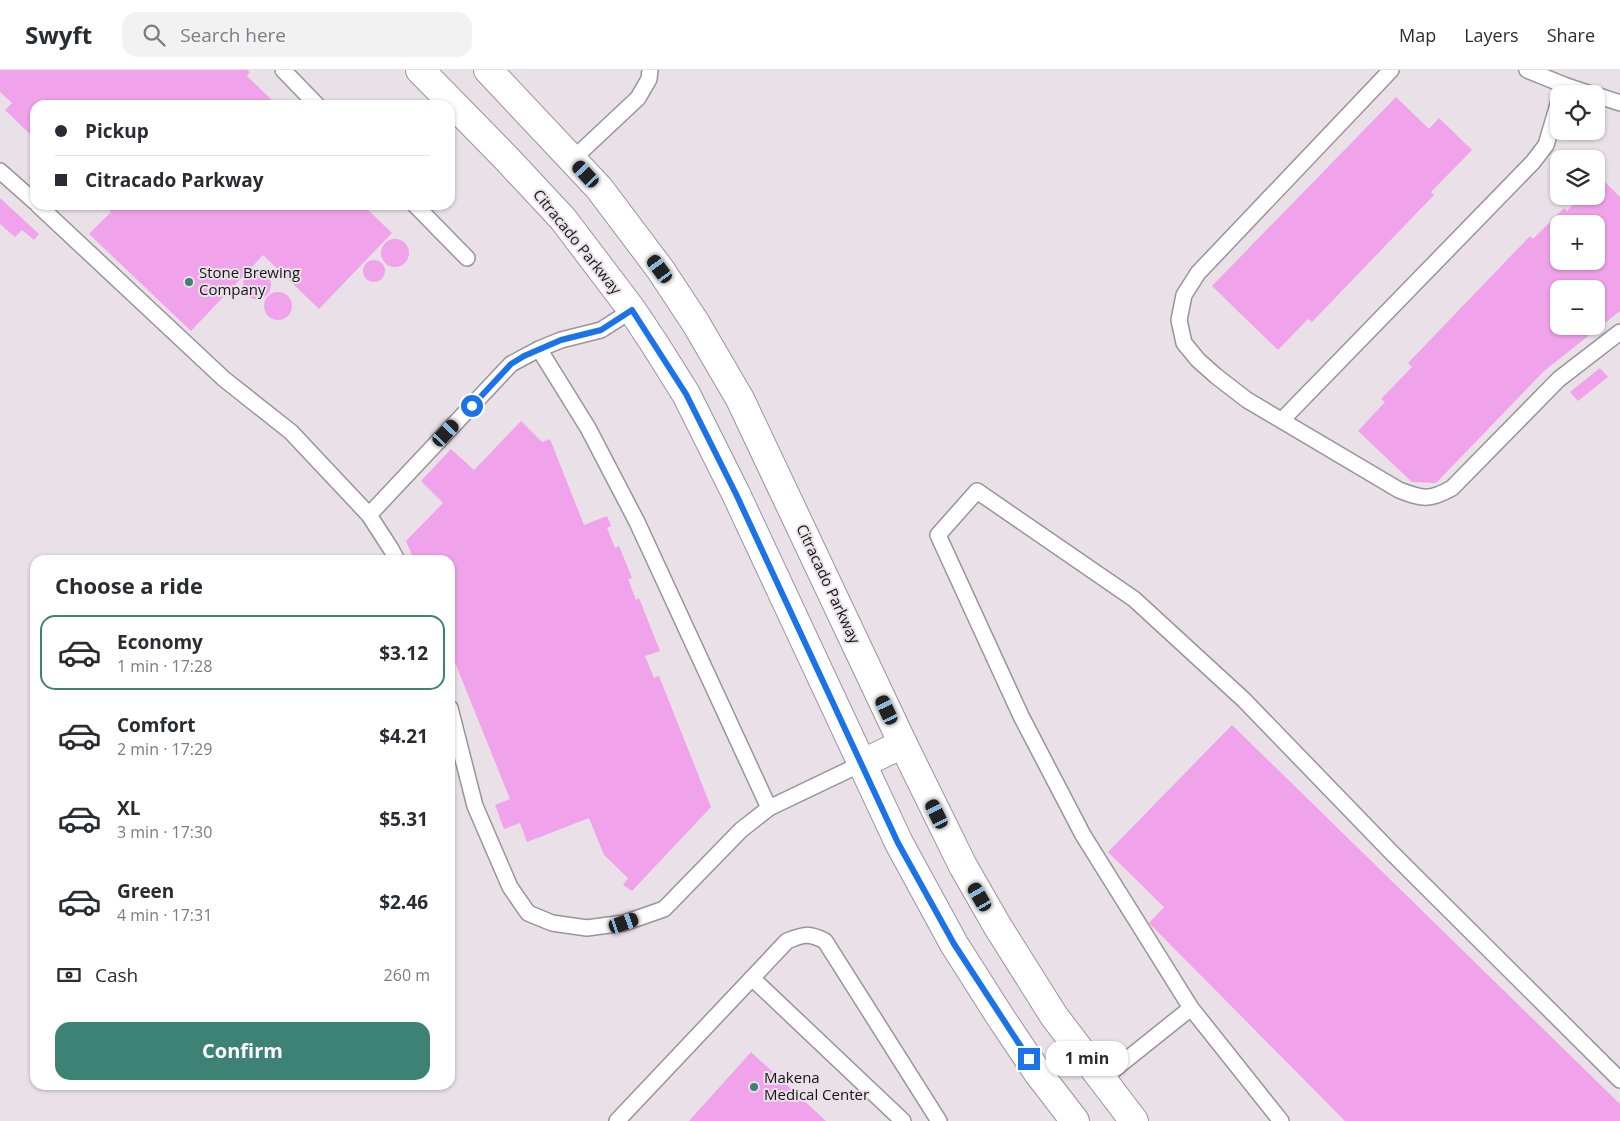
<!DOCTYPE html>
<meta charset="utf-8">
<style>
:root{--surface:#fff;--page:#f2f2f3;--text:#2b2b33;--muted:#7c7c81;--line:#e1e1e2;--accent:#3e8275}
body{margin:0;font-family:"Open Sans",sans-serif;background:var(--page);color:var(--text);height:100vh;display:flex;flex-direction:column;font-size:19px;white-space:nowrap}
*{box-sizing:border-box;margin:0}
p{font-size:16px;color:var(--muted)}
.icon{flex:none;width:28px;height:28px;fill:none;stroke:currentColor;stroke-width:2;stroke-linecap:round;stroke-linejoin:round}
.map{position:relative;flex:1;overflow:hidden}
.details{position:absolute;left:30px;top:485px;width:425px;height:535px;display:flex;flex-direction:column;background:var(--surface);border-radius:15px;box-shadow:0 1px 4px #0004}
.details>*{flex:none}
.top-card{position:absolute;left:30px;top:30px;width:425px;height:110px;border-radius:15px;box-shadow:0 1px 4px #0004;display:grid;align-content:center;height:110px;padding:0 25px;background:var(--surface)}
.tools{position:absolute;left:1550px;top:15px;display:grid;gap:10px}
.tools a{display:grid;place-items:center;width:55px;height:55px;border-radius:10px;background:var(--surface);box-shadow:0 1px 4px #0004;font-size:25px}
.end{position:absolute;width:22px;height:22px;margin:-11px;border:6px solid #1a73e8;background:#fff;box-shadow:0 0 0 2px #fff}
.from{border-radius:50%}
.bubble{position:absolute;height:35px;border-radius:15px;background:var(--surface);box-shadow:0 1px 4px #0004;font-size:16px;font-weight:700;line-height:35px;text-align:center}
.car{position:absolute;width:15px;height:30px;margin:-15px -8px;border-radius:6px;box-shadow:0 0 4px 1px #0007;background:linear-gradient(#222 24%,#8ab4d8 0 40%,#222 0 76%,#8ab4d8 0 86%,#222 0)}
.top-card b{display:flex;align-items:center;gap:18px;height:48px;font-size:19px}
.top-card b+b{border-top:1px solid var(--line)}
.top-card i{width:12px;height:12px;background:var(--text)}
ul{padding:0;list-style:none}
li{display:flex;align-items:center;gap:15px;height:75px;margin:0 10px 8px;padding:0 15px;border:2px solid transparent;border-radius:15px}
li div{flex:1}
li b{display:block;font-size:19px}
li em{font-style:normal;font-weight:700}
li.on{border-color:var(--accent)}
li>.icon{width:45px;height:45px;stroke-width:1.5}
h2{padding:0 25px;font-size:22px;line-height:60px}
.pay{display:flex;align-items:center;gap:12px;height:55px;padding:0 25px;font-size:19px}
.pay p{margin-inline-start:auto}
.cta{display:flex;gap:10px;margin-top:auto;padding:10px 25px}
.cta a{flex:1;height:58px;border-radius:15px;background:var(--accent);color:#fff;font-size:20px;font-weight:700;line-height:58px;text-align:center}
header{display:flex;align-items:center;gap:30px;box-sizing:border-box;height:70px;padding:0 25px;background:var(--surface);border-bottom:1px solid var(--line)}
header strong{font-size:24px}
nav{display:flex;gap:28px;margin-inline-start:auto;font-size:18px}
.search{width:350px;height:45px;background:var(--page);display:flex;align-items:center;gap:12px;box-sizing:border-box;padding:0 18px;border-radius:15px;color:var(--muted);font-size:19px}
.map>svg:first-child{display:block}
</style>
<header>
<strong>Swyft</strong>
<div class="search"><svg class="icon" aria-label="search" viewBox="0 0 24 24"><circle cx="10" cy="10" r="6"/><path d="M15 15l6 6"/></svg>Search here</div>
<nav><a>Map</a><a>Layers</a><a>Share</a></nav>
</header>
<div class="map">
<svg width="1620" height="1051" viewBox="0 0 1620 1051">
<rect width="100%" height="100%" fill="#e9e0e8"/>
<g fill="#f0a3ea" fill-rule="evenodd">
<path d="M0 0H247L250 2 247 6 277 35H35V69L5 40 12 33 0 22Z"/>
<path d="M1396 27 1429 59 1439 48 1472 80 1431 122 1434 125 1312 252 1308 249 1278 280 1212 216Z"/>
<path d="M35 101V114L29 108Z"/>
<path d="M1600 107 1620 127V241L1544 301 1436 413 1412 412 1358 361 1385 332 1381 329 1412 297 1408 293 1530 166 1533 169 1564 138 1567 141 1581 126H1596V111ZM1559 154H1596V191H1559ZM1559 219H1596V256H1559Z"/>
<path d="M0 128 39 164 34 170 22 160 15 167 0 154Z"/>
<path d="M104 135H363L392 163 319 239 263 185 191 261 89 164 111 142Z"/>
<circle cx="395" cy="183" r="14"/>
<circle cx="374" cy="201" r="11"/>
<circle cx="257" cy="215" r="14"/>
<circle cx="278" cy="236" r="14"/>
<path d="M1600 298 1608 307 1578 331 1570 322Z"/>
<path d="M521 351 542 372 550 369 584 455 607 446 611 456 607 458 615 478 619 476 632 508 628 509 636 530 639 528 660 581 645 586 654 608 659 606 711 737 632 821 623 815 628 808 604 785 589 748 527 772 520 753 504 759 495 735 510 729 450 580V490H414L406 471 443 433 421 411 451 379 474 400Z"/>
<path d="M1232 655 1620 1034V1051H1345L1149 853 1164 837 1108 782Z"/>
<path d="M751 982 826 1051H689Z"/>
</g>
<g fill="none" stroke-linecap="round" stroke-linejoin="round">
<g stroke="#9b939a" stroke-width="18">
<g id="lane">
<path d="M283 0 317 35"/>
<path d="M1391 0 1198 203 1184 225 1179 250 1184 273 1198 290 1216 306 1247 330 1399 420C1423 429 1429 431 1452 418L1559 309 1620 262"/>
<path d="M1527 0 1564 15 1591 24"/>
<path d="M1596 25 1620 33"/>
<path d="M573 89 638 28 649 9 650 0"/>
<path d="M0 101 35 132"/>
<path d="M38 135 224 309 291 362 369 445"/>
<path d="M415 135 467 188"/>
<path d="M539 279 588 358 637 452 769 738 861 694"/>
<path d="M1282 350 1533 92 1546 75 1559 31"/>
<path d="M397 490 391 479 369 445 511 294 539 279 561 270 601 260 632 240"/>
<path d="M450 638 475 736 510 817 528 843 552 853 587 858 624 853 664 839 741 760 769 738"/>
<path d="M752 908 903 1051"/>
<path d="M1101 1010 1191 938"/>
<path d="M617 1051 787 871C804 864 809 863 825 871L939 1051"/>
<path d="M1281 1051 1191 938 1083 765 1021 646 938 465 977 421 1134 529 1244 630 1393 784 1620 1010"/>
</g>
</g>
<g stroke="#9b939a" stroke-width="30">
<g id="secondary">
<path d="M420 0 508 90 563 149 632 240 654 273 686 324 736 424 899 773 954 874 1001 948 1038 1003 1075 1051"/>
<path d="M488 0 599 118 660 199 695 252 740 329 903 674 963 796 998 857 1054 946 1134 1051"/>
<path d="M861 694 903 674"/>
</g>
</g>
<use href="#lane" stroke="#fff" stroke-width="15"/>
<use href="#secondary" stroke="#fff" stroke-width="28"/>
</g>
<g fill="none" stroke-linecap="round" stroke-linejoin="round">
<path stroke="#1a73e8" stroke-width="6" d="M472 336 511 294 524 286 561 270 601 260 632 240 686 324 736 424 898 773 954 874 1029 989"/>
</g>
<g fill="#3e8275" stroke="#e9e0e8" stroke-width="2">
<circle cx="189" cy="212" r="5"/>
<circle cx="754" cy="1017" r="5"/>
</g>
<g text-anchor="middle" stroke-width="4" stroke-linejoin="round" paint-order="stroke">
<g font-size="15" fill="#171417" stroke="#e9e0e8">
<text transform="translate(577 172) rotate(51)" y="5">Citracado Parkway</text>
<text transform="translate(828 514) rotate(65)" y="5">Citracado Parkway</text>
</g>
<g font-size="15" fill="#171417" stroke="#e9e0e8" text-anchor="start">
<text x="199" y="208">Stone Brewing<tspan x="199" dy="17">Company</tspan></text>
<text x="764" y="1013">Makena<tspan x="764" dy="17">Medical Center</tspan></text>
</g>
</g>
</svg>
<div class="tools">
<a><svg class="icon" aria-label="locate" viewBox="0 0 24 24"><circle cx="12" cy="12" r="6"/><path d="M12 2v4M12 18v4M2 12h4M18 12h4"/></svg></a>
<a><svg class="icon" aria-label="layers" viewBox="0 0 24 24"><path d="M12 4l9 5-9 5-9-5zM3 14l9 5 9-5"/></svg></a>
<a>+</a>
<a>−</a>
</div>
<i class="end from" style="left:472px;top:336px"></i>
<i class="end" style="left:1029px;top:989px"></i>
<div class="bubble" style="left:1046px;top:971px;width:82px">1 min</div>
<i class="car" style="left:586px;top:104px;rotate:317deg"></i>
<i class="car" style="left:660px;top:199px;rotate:324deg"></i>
<i class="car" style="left:446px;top:363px;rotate:43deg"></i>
<i class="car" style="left:887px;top:640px;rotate:335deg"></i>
<i class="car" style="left:937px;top:744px;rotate:334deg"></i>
<i class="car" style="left:980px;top:827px;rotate:330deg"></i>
<i class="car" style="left:624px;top:853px;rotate:71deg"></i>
<div class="top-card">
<b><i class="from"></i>Pickup</b>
<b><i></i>Citracado Parkway</b>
</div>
<section class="details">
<h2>Choose a ride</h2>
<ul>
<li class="on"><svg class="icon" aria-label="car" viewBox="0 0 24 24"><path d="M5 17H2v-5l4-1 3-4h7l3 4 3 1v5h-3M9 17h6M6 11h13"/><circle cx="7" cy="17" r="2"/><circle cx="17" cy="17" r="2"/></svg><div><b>Economy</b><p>1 min · 17:28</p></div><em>$3.12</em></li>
<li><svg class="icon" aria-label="car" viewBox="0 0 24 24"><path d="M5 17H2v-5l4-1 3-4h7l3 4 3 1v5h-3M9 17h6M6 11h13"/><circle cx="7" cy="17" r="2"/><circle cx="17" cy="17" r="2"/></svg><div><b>Comfort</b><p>2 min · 17:29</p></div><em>$4.21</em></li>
<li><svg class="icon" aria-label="car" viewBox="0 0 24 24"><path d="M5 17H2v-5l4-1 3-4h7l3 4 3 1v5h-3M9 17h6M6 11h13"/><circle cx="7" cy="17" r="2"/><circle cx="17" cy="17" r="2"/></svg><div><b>XL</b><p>3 min · 17:30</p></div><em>$5.31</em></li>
<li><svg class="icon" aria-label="car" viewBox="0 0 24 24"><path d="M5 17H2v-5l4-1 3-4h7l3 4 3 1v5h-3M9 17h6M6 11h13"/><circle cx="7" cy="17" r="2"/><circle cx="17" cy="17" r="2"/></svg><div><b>Green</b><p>4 min · 17:31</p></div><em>$2.46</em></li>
</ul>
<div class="pay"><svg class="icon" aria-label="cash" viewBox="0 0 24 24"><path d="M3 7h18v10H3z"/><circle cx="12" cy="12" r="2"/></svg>Cash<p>260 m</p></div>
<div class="cta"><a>Confirm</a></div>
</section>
</div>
